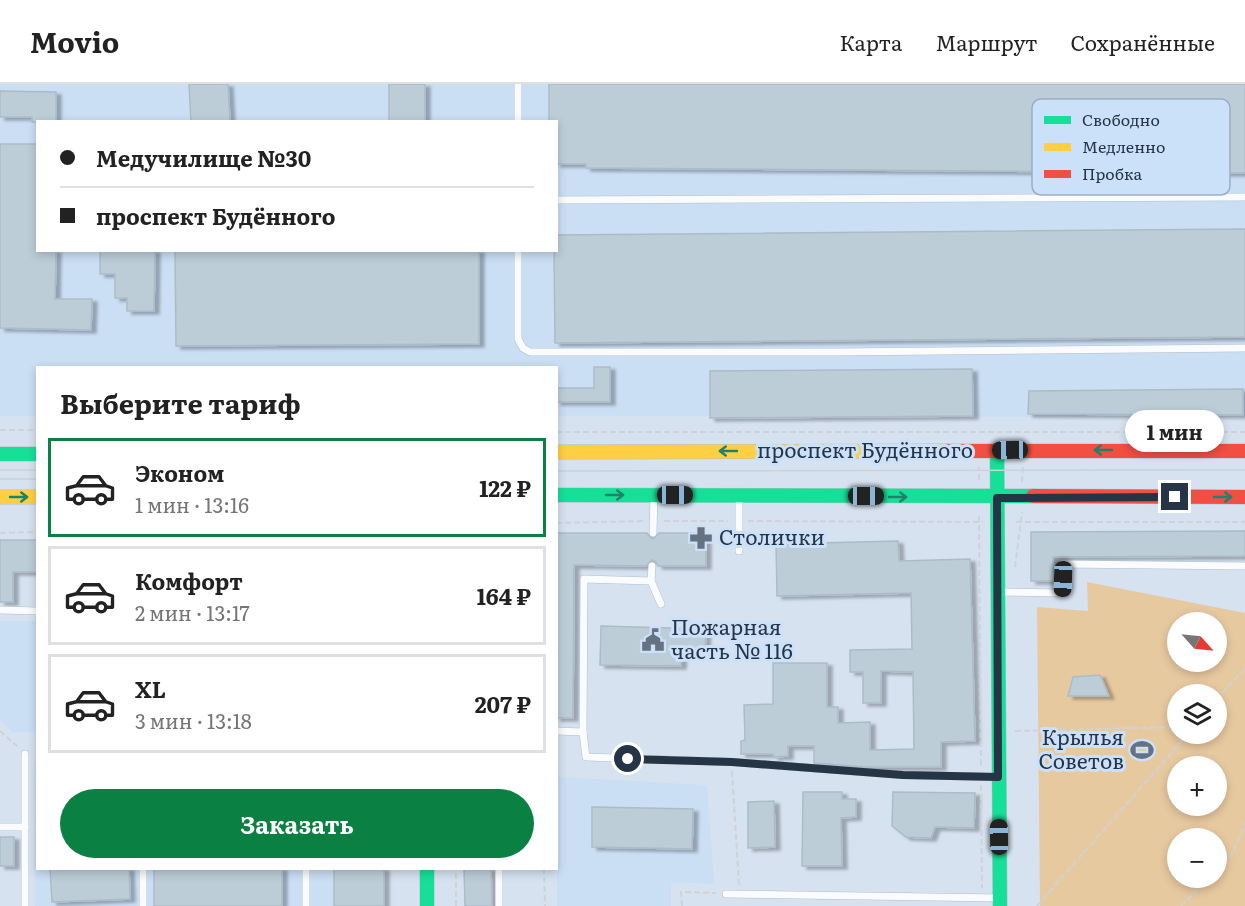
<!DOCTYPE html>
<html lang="ru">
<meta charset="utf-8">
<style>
:root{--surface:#fff;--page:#f2f2f2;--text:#222;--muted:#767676;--line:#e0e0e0;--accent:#0b8043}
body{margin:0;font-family:Literata,serif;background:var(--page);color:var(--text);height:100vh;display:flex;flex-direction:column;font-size:22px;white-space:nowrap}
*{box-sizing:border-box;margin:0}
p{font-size:20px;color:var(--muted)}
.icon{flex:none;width:33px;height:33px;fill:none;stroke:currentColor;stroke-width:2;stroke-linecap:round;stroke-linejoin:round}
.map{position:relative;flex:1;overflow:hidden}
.details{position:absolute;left:36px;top:282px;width:522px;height:504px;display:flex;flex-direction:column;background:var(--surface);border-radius:0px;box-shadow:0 3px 9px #0003}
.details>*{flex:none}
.guide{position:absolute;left:36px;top:36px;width:522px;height:132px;border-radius:0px;box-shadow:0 3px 9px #0003;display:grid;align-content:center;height:132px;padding:0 24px;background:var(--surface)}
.needle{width:39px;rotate:117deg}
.fabs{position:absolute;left:1167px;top:528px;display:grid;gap:12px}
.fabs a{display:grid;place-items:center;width:60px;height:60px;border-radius:50%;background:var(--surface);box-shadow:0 3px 9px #0003;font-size:30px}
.end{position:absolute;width:27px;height:27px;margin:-14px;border:8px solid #263545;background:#fff;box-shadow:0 0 0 3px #fff}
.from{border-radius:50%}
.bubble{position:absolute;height:42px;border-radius:21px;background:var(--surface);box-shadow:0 3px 9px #0003;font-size:20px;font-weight:700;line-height:42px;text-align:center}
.car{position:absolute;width:18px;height:36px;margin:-18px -9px;border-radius:8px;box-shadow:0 0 4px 2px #0007;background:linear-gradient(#222 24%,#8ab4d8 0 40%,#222 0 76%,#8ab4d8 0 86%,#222 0)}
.guide b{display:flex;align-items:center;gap:21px;height:57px;font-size:22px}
.guide b+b{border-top:2px solid var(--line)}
.guide i{width:15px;height:15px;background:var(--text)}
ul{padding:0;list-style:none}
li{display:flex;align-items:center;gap:18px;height:99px;margin:0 12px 9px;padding:0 12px;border:3px solid var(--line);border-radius:0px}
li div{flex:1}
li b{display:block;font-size:22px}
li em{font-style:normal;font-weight:700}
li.active{border-color:var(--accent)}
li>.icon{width:54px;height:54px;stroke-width:1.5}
h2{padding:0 24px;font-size:27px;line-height:72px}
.cta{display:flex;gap:12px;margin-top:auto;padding:12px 24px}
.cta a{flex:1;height:69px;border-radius:36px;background:var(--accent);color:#fff;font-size:24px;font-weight:700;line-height:69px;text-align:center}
header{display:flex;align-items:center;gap:36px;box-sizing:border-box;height:84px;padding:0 30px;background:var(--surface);border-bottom:2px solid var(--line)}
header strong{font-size:28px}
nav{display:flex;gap:33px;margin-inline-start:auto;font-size:21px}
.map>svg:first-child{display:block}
</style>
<header>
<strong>Movio</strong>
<nav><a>Карта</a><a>Маршрут</a><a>Сохранённые</a></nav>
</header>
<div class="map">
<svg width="1245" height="822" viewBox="0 0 1245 822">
<defs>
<filter id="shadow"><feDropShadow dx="5" dy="3" stdDeviation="1.5" flood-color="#0004"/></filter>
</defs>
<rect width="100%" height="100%" fill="#d6e2f0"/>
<g fill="#cadef4" fill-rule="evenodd">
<path d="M0 0H1245V333L557 332 556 284H38L37 332H0ZM38 38H556V166H38Z"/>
<path d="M0 537H37V648H12L0 635Z"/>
<path d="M34 678H38V784L384 785V822H35Z"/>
<path d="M557 693 707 701 714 800 671 798V822H557Z"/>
</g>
<path fill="#e7c9a0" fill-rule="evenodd" d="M1087 498 1245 529V822H1040L1037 523 1088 527ZM1178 538H1216V578H1178ZM1178 610H1216V650H1178ZM1178 682H1216V722H1178ZM1178 754H1216V794H1178Z"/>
<g fill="#bccdd8" stroke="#acbcc7" stroke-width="1.5" filter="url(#shadow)">
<path d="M189 0H228L230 38H191Z"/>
<rect x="389" y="0" width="36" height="38"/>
<path d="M549 0H1245V89L586 84V80H556V38H549Z"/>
<path d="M0 7 56 8V38H32V33H0Z"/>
<path d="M0 60H38V166H56L55 215H92L91 246 0 244Z"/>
<path d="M1245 145V253L555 259 554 166H556V151Z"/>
<path d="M100 166H155L154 227H127V214H115V190H100Z"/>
<path d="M175 166H479V260L176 262Z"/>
<path d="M594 283H610V318H556V304H594Z"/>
<path d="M972 285 973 332 710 334V287Z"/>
<path d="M1243 305V331L1028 330 1029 307Z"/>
<path d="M1245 447V472L1053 473 1054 497H1031V448Z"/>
<path d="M556 449H647L650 453 653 455 659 449H706V482H658L656 478 652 476 646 482 574 481 573 634H556Z"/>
<path d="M0 456H38V488H13V518H0Z"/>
<path d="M898 457 899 477 970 475 975 657 941 658V683H866L814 679V662H788V672L774 673 773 670H741V657L745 656 744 621 773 620V579H827V623H838V639L870 638V666L914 665 913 588 881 587V619H863V588H850V566L912 565 911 509 777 512 776 460Z"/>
<path d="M601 542 706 545 705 567 682 566 681 582 600 581Z"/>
<path d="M1100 591 1109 612H1068L1073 593Z"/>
<path d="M803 708H842V715H856V733L841 734 842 782H802Z"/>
<path d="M893 708 975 709 974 744 935 743 931 754 906 753 892 742Z"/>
<path d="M774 717 775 763 748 764V718Z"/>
<path d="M592 723 693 725 692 765 592 763Z"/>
<rect x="0" y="753" width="14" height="29"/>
<path d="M50 784H129L130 815 52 818Z"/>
<rect x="154" y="784" width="128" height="38"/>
<rect x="334" y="784" width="50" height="38"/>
<path d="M464 784H491L492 822H465Z"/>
</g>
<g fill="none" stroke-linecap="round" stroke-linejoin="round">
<g stroke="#b1becc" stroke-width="8">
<g id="lane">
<path d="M518 38V0"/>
<path d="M556 116 1245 113"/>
<path d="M518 166V255L523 264 530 268H838L1245 264"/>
<path d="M653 449 654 411"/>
<path d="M739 467V412"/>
<path d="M651 497 661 520"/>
<path d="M999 508 1062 509 1063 480 1245 482"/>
<path d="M0 526 38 527"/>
<path d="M556 647 583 648 584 495 651 497 652 482"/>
<path d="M583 648 586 673 732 678 903 691 998 693"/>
<path d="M0 743H25"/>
<path d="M143 784V822"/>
<path d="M306 784V822"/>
<path d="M499 784V822"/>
<path d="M726 810 1000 814"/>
<path d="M25 822V670"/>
</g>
</g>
<g stroke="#b1becc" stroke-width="15">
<g id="fast">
<path d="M997 366 1000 822"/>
<path d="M0 370H38"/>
<path d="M556 411 1033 412"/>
<path d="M427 784V822"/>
</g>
</g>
<g stroke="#b1becc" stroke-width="15">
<g id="slow">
<path d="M556 368 947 367"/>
<path d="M0 413H38"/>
</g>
</g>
<g stroke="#b1becc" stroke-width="15">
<g id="jam">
<path d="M947 367H1245"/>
<path d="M1033 412 1245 413"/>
</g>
</g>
<g stroke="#cfd3d7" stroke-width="2" stroke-dasharray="6 3" stroke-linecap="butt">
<path d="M0 346H38"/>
<path d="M556 348H1245"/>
<path d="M979 396V383"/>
<path d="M1022 398 1023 382"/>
<path d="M979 432 981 684"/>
<path d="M664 437H728"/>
<path d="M748 437 983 438"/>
<path d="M1016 438H1245"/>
<path d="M556 439 644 437"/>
<path d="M0 449 38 448"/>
<path d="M1015 483 1022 428"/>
<path d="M1216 616 1245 584"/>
<path d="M0 647 17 662"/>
<path d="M1015 647 1178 643"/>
<path d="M732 687 739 801"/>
<path d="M981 701 982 804"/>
<path d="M544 784 545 822"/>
<path d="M1216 786 1233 769 1245 738"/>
<path d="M456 822V784"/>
<path d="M682 822 681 808 716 809"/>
<path d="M1037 822 1188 650"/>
<path d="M1181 822 1209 794"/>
</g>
<use href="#lane" stroke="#f9fbfd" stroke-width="7"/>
<use href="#fast" stroke="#16e098" stroke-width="14"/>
<use href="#slow" stroke="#ffcf43" stroke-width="14"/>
<use href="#jam" stroke="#f24e42" stroke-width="14"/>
<g stroke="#ced1d6" stroke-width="1.5">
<path d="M0 386H38"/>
<path d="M556 387 1245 386"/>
<path d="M0 395H38"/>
</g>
</g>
<defs><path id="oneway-shaft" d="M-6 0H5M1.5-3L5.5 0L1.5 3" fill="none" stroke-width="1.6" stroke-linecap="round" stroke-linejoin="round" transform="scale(1.5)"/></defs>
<g stroke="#1f826a">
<use href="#oneway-shaft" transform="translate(1103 366) rotate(-180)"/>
<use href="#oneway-shaft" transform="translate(728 367) rotate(180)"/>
<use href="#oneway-shaft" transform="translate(615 411)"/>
<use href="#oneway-shaft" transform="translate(19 413)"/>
<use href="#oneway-shaft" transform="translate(898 413)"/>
<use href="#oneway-shaft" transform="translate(1223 413)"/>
</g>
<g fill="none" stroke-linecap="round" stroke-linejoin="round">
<path stroke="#263545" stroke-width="8" d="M628 675 732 678 903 691 998 693 997 414 1175 413"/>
</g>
<defs>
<g id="pharmacy-bare" transform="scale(1.8)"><path d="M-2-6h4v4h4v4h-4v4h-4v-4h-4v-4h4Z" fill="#647281" stroke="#cbe1fa" stroke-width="2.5" paint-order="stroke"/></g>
<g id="civic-bare" transform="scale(1.8)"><path d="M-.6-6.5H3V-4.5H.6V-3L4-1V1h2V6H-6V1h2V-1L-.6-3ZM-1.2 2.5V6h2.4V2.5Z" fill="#647281" stroke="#cbe1fa" stroke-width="2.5" paint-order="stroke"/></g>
<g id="stadium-bare" transform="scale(1.8)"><path d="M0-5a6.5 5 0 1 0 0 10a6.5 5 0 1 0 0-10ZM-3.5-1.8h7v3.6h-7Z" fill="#647281" stroke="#cbe1fa" stroke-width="2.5" paint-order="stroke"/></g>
</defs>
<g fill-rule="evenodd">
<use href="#pharmacy-bare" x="701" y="454"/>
<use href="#civic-bare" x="653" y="556"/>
<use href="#stadium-bare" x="1142" y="666"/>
</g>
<g text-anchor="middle" stroke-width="6" stroke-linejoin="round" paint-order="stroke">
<g font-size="21" fill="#263545" stroke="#cbe1fa">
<text x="865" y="374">проспект Будённого</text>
</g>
<g font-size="21" fill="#263545" stroke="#cbe1fa" text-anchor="start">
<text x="719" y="461">Столички</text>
<text x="671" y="551">Пожарная<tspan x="671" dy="24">часть № 116</tspan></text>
<text x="1124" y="661" text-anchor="end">Крылья<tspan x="1124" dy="24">Советов</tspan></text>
</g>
</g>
<rect x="1032" y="15" width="198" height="96" rx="9" fill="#cbe1fa" stroke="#9aadc4" stroke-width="1.5"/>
<rect x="1044" y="32" width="27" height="8" fill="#16e098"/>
<rect x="1044" y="59" width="27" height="8" fill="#ffcf43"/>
<rect x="1044" y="86" width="27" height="8" fill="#f24e42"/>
<g font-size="16" fill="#263545">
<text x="1082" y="42">Свободно</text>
<text x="1082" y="69">Медленно</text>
<text x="1082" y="96">Пробка</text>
</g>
</svg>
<div class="fabs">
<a><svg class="needle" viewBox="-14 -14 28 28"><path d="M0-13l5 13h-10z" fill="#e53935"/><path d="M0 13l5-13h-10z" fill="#767676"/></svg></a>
<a><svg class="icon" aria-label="layers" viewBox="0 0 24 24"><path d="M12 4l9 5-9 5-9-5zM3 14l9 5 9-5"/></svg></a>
<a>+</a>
<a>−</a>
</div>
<i class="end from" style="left:628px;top:675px"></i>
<i class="end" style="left:1175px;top:413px"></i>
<div class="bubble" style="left:1125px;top:326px;width:99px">1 мин</div>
<i class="car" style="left:1010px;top:366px;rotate:269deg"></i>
<i class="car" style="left:675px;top:411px;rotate:90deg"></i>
<i class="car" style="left:866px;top:412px;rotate:90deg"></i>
<i class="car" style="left:1063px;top:495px;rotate:182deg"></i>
<i class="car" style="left:999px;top:753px;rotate:359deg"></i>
<div class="guide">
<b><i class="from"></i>Медучилище №30</b>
<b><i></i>проспект Будённого</b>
</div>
<section class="details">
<h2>Выберите тариф</h2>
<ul>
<li class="active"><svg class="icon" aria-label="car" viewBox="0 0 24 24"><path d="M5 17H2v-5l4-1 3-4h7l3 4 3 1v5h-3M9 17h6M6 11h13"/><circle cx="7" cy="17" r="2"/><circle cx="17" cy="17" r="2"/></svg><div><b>Эконом</b><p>1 мин · 13:16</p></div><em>122 ₽</em></li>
<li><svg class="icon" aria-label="car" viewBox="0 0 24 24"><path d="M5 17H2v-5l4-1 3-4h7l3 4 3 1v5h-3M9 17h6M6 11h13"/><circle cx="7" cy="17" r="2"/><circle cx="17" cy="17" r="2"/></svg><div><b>Комфорт</b><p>2 мин · 13:17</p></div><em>164 ₽</em></li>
<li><svg class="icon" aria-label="car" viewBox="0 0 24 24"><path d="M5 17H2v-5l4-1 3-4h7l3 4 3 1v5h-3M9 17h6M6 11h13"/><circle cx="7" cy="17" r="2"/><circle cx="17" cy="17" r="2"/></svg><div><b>XL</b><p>3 мин · 13:18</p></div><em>207 ₽</em></li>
</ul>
<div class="cta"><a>Заказать</a></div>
</section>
</div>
